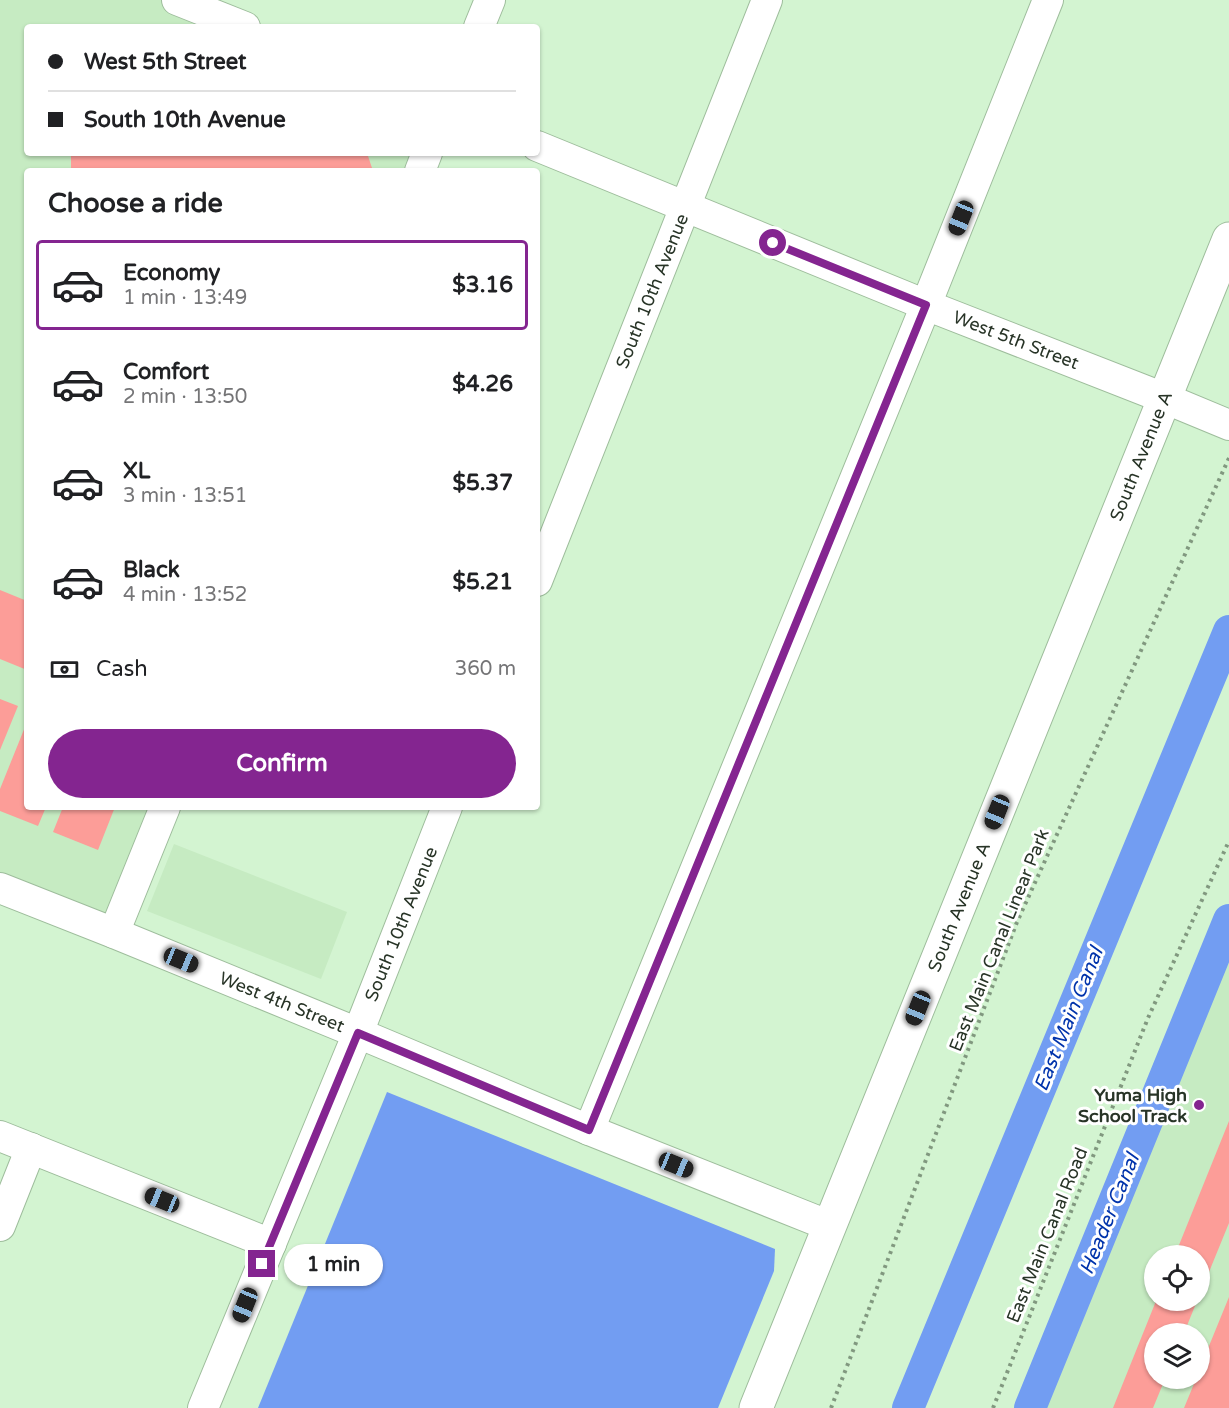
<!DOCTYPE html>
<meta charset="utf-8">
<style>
:root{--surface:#fff;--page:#f2f2f2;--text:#202124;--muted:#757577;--line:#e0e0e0;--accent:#842590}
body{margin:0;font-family:"Varela Round",sans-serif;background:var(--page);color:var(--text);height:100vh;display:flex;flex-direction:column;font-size:22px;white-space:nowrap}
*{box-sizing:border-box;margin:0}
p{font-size:20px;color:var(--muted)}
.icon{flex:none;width:33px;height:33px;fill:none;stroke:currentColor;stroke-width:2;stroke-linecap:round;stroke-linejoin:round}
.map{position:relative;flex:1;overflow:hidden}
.sheet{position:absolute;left:24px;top:168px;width:516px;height:642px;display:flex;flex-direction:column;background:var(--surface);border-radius:6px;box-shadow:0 2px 4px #0004}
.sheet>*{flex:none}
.top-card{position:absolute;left:24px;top:24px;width:516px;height:132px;border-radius:6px;box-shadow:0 2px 4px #0004;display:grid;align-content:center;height:132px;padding:0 24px;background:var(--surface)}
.controls{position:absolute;left:1144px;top:1245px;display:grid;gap:12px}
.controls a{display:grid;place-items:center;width:66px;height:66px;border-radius:50%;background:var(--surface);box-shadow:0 2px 4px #0004;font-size:30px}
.end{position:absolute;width:27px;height:27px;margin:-14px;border:8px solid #842590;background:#fff;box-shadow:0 0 0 3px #fff}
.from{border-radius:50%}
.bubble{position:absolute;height:42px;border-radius:21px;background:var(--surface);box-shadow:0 2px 4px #0004;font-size:20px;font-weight:700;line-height:42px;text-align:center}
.car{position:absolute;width:18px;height:36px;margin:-18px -9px;border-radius:8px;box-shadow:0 0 4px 2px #0007;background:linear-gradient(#222 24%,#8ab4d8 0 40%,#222 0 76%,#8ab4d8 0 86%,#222 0)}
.top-card b{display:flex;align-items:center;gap:21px;height:57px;font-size:22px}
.top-card b+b{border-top:2px solid var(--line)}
.top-card i{width:15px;height:15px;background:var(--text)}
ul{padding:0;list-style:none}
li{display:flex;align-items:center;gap:18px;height:90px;margin:0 12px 9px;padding:0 12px;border:3px solid transparent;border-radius:6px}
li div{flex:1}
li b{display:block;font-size:22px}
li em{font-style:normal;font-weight:700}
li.current{border-color:var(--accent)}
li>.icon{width:54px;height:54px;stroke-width:1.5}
h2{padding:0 24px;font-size:27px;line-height:72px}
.pay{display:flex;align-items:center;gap:15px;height:66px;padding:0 24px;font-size:22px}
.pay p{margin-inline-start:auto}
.cta{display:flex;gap:12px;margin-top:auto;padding:12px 24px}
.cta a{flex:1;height:69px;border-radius:36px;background:var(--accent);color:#fff;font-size:24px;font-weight:700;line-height:69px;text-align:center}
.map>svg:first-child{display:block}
</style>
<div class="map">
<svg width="1229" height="1408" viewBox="0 0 1229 1408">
<rect width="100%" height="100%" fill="#d3f4d1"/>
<g fill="#c6ebc2" fill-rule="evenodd">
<path d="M0 0H177L244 27H27V153H427L420 171H27V807H165L114 933 0 888Z"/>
<path d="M174 844 347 912 321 979 147 911Z"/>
<path d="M1229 955V1408H1046ZM1155 1256H1200V1300H1155ZM1155 1334H1200V1378H1155Z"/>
</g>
<g fill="#fc9d98">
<path d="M71 153H367L373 171H71Z"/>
<path d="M0 590 27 601V670L0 659Z"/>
<path d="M0 699 18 706 0 750Z"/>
<path d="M27 722V807H46L38 826 0 811V789Z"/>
<path d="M63 807H115L98 850 53 832Z"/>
<path d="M1229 1121V1223L1200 1294V1256L1175 1255Z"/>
<path d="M1229 1297V1408H1184L1196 1379 1200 1378V1368Z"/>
<path d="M1156 1301H1197L1184 1333 1155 1334V1378L1165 1379 1153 1408H1113Z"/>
</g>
<path fill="#729df2" d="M387 1092 775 1249 774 1271 718 1408H258Z"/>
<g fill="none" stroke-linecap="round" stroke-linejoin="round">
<g stroke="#729df2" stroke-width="32">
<path d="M908 1408 1229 631"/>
<path d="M1030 1408 1229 920"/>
</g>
<g stroke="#9ebd9c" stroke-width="32">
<g id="minor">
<path d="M177 0 245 27"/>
<path d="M479 27 490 0"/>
<path d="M537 146 926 305 1164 398 1229 425"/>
<path d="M420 171 427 153"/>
<path d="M537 581 767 0"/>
<path d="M0 888 114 933 358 1033 589 1130 830 1226"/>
<path d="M114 933 165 807"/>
<path d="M589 1130 926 305 1048 0"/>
<path d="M0 1136 271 1244"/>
<path d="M0 1226 31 1148"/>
<path d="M203 1408 358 1033 447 807"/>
</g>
</g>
<g stroke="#9ebd9c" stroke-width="35">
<path id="major" d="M756 1408 1229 239"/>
</g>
<g stroke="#81987f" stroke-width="4" stroke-dasharray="3 4.5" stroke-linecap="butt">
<path d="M831 1408 1017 922 1229 458"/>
<path d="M993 1408 1148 1018 1229 841"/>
</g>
<use href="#minor" stroke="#fff" stroke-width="30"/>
<use href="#major" stroke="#fff" stroke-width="33"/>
</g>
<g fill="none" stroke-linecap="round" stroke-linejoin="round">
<path stroke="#842590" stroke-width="8" d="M262 1264 358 1033 589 1130 926 305 773 243"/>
</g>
<circle fill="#842590" stroke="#fff" stroke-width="2" cx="1199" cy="1105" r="6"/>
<g text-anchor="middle" stroke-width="6" stroke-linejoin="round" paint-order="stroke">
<g font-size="18" fill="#283427" stroke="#fff">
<text transform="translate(652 291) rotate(-68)" y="6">South 10th Avenue</text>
<text transform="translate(1016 340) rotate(21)" y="6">West 5th Street</text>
<text transform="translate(1141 456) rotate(-68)" y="6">South Avenue A</text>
<text transform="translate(959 907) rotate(-68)" y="6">South Avenue A</text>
<text transform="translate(401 924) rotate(-68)" y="6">South 10th Avenue</text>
<text transform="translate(999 940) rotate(-68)" y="6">East Main Canal Linear Park</text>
<text transform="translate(282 1002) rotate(22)" y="6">West 4th Street</text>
<text transform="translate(1047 1235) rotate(-68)" y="6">East Main Canal Road</text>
</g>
<g font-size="18" font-weight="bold" fill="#283427" stroke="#fff" text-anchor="end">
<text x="1187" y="1101">Yuma High<tspan x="1187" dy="21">School Track</tspan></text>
</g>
<g font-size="20" font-style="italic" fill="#0033ab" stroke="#fff">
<text transform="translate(1068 1019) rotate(-68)" y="7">East Main Canal</text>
<text transform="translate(1109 1214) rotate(-68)" y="7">Header Canal</text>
</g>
</g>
</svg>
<div class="controls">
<a><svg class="icon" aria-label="locate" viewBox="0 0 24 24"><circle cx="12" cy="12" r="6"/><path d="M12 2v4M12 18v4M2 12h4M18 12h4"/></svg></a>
<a><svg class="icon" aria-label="layers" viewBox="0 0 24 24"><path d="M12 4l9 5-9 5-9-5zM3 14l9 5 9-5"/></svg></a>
</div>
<i class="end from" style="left:773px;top:243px"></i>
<i class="end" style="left:262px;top:1264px"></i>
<div class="bubble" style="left:284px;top:1244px;width:99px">1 min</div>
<i class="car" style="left:961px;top:218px;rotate:202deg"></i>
<i class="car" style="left:997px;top:812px;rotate:202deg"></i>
<i class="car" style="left:181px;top:960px;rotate:112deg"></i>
<i class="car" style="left:918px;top:1008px;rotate:202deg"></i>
<i class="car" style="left:676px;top:1165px;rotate:112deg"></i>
<i class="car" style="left:162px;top:1200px;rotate:292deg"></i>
<i class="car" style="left:245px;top:1305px;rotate:202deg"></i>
<div class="top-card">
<b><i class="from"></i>West 5th Street</b>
<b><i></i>South 10th Avenue</b>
</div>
<section class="sheet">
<h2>Choose a ride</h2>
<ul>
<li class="current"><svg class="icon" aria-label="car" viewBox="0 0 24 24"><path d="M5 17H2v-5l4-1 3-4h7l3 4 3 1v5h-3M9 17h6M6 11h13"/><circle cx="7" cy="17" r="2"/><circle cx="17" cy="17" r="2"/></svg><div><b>Economy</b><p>1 min · 13:49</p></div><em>$3.16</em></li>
<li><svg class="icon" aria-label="car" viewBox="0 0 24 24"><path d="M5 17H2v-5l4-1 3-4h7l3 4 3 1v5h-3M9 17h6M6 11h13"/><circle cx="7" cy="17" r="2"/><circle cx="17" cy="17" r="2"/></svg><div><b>Comfort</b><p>2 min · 13:50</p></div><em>$4.26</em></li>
<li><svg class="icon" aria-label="car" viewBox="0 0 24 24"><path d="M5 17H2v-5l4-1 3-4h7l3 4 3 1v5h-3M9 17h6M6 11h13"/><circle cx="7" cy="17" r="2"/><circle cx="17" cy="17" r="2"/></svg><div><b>XL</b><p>3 min · 13:51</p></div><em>$5.37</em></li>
<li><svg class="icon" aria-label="car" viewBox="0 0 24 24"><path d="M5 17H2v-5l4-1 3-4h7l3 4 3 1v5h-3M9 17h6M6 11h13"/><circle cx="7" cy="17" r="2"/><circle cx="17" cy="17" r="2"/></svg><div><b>Black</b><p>4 min · 13:52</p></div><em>$5.21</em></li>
</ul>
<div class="pay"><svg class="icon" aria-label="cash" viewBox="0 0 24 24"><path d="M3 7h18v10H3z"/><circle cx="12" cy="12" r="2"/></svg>Cash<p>360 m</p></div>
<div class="cta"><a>Confirm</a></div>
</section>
</div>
